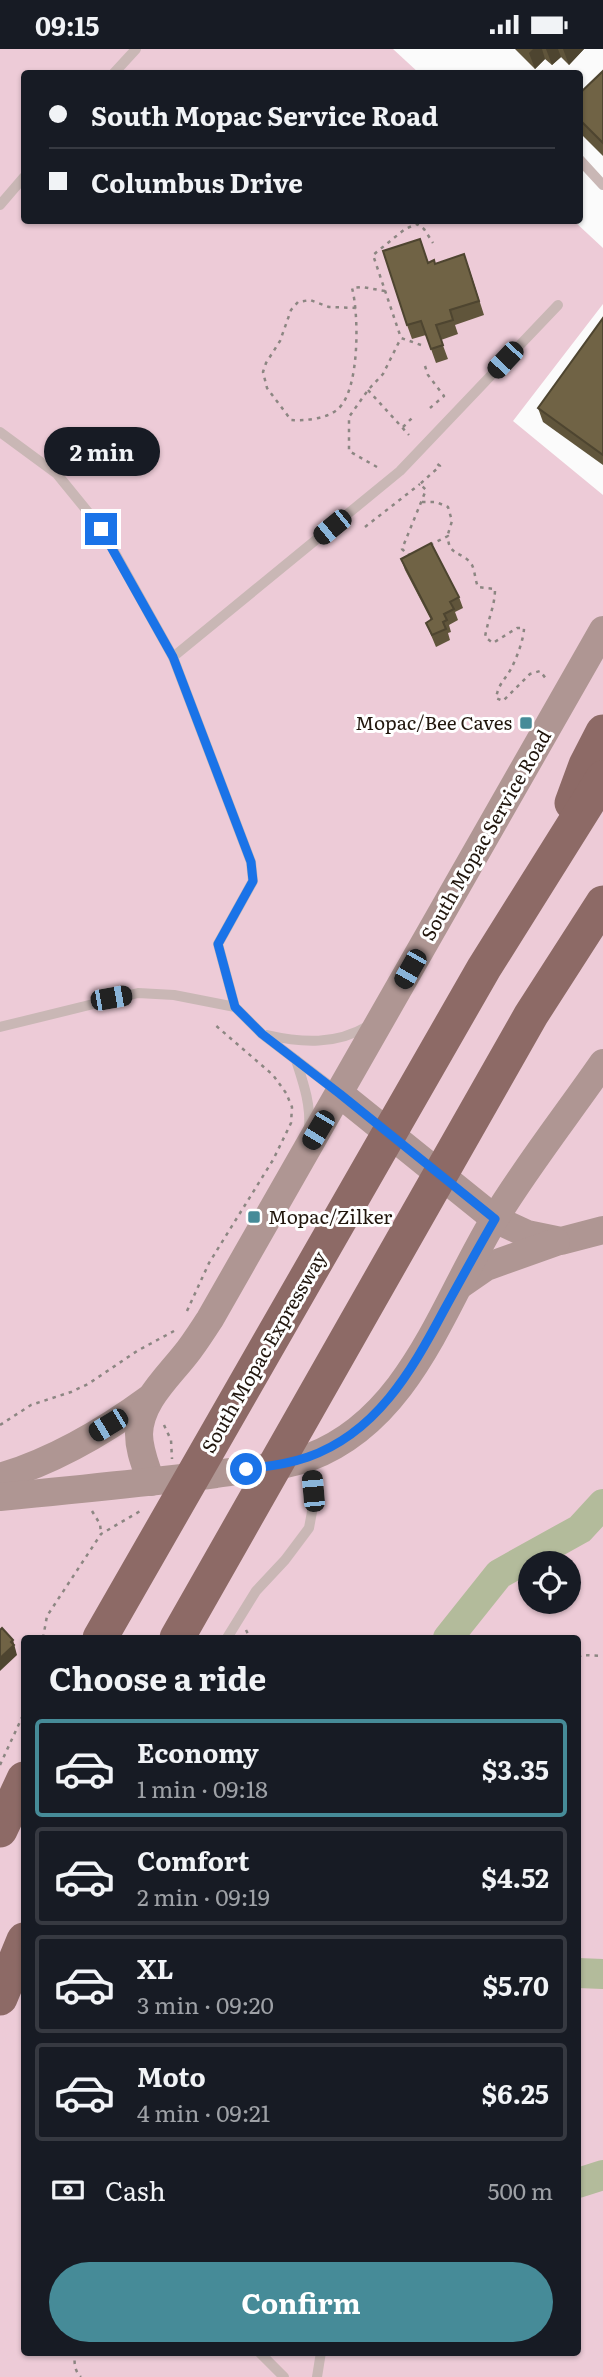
<!DOCTYPE html>
<meta charset="utf-8">
<style>
:root{--surface:#171b24;--page:#20242c;--text:#f1f3f6;--muted:#9ea1a6;--line:#363941;--accent:#468b98}
body{margin:0;font-family:Literata,serif;background:var(--page);color:var(--text);height:100vh;display:flex;flex-direction:column;font-size:26px;white-space:nowrap}
*{box-sizing:border-box;margin:0}
p{font-size:23px;color:var(--muted)}
.icon{flex:none;width:38px;height:38px;fill:none;stroke:currentColor;stroke-width:2;stroke-linecap:round;stroke-linejoin:round}
.map{position:relative;flex:1;overflow:hidden}
.sheet{position:absolute;left:21px;top:1586px;width:560px;height:721px;display:flex;flex-direction:column;background:var(--surface);border-radius:7px;box-shadow:0 2px 5px #0004}
.sheet>*{flex:none}
.guide{position:absolute;left:21px;top:21px;width:562px;height:154px;border-radius:7px;box-shadow:0 2px 5px #0004;display:grid;align-content:center;height:154px;padding:0 28px;background:var(--surface)}
.controls{position:absolute;left:518px;top:1502px;display:grid;gap:14px}
.controls a{display:grid;place-items:center;width:63px;height:63px;border-radius:50%;background:var(--surface);box-shadow:0 2px 5px #0004;font-size:35px}
.end{position:absolute;width:32px;height:32px;margin:-16px;border:9px solid #1a73e8;background:#fff;box-shadow:0 0 0 4px #fff}
.from{border-radius:50%}
.bubble{position:absolute;height:49px;border-radius:24px;background:var(--surface);box-shadow:0 2px 5px #0004;font-size:23px;font-weight:700;line-height:49px;text-align:center}
.car{position:absolute;width:21px;height:42px;margin:-21px -10px;border-radius:9px;box-shadow:0 0 5px 2px #0007;background:linear-gradient(#222 24%,#8ab4d8 0 40%,#222 0 76%,#8ab4d8 0 86%,#222 0)}
.guide b{display:flex;align-items:center;gap:24px;height:66px;font-size:26px}
.guide b+b{border-top:2px solid var(--line)}
.guide i{width:18px;height:18px;background:var(--text)}
ul{padding:0;list-style:none}
li{display:flex;align-items:center;gap:21px;height:98px;margin:0 14px 10px;padding:0 14px;border:4px solid var(--line);border-radius:7px}
li div{flex:1}
li b{display:block;font-size:26px}
li em{font-style:normal;font-weight:700}
li.on{border-color:var(--accent)}
li>.icon{width:63px;height:63px;stroke-width:1.5}
h2{padding:0 28px;font-size:32px;line-height:84px}
.pay{display:flex;align-items:center;gap:18px;height:77px;padding:0 28px;font-size:26px}
.pay p{margin-inline-start:auto}
.primary-button{display:flex;gap:14px;margin-top:auto;padding:14px 28px}
.primary-button a{flex:1;height:80px;border-radius:42px;background:var(--accent);color:#fff;font-size:28px;font-weight:700;line-height:80px;text-align:center}
.status{display:flex;justify-content:space-between;align-items:center;height:49px;padding:0 35px;background:var(--surface);direction:ltr}
.status svg{height:19px;fill:currentColor}
.map>svg:first-child{display:block}
</style>
<div class="status"><b>09:15</b><svg viewBox="0 0 49 12"><path d="M0 12V9h3v3zM5 12V6h3v6zM10 12V3h3v9zM15 12V0h3v12zM26 1h20v11H26zM47 4h2v5h-2z"/></svg></div>
<div class="map">
<svg width="603" height="2328" viewBox="0 0 603 2328">
<rect width="100%" height="100%" fill="#fbfbfb"/>
<path fill="#edcbd7" fill-rule="evenodd" d="M0 0H393L419 24H24V172H574L603 199V255L513 372 603 446V2328H0ZM530 1514H569V1552H530ZM24 1589H578V2303H24Z"/>
<g fill="none" stroke-linecap="round" stroke-linejoin="round">
<g stroke="#b3bb9b" stroke-width="30">
<path d="M448 1589 499 1525 580 1480 603 1455"/>
<path d="M578 1924 603 1925"/>
<path d="M578 2134 603 2126"/>
</g>
<g stroke="#8c8682" stroke-width="2.5" stroke-dasharray="3.5 5" stroke-linecap="butt">
<path d="M356 259 329 258 310 251 298 253 291 261 280 292 266 314 263 323 267 339 291 371C304 372 327 370 338 360 360 341 359 265 352 239L362 238 385 242"/>
<path d="M421 296 401 289 373 206 405 180 417 175 424 180 433 194"/>
<path d="M425 317 428 326 444 347 430 359"/>
<path d="M368 341 409 386"/>
<path d="M403 378 412 369"/>
<path d="M377 418 349 402V368L368 341 383 325 401 289"/>
<path d="M422 453H436L448 458 452 472 448 485"/>
<path d="M365 478 420 435"/>
<path d="M430 496 448 487C448 508 462 501 472 516 475 522 475 531 478 538L495 540C495 557 488 570 485 588L493 594 517 579H524C524 589 517 608 512 618 506 630 499 633 496 649L503 652 530 625 540 622 547 631"/>
<path d="M411 505 408 506 402 500 426 441 420 435 440 417 436 414"/>
<path d="M187 1262 209 1214 273 1111 291 1074 292 1058 286 1044 273 1026 214 975"/>
<path d="M0 1376 31 1356 71 1343 88 1335 137 1302 174 1282"/>
<path d="M164 1376 171 1391 172 1410"/>
<path d="M92 1462 100 1475 101 1484"/>
<path d="M246 1581 250 1589"/>
<path d="M43 1589 47 1567 101 1485 142 1461"/>
<path d="M578 1608 582 1606 603 1607"/>
<path d="M0 1716 24 1664"/>
<path d="M75 2303C74 2312 74 2322 81 2328"/>
</g>
<g stroke="#c9b7b5" stroke-width="10">
<path d="M114 24 136 0"/>
<path d="M579 110 603 136"/>
<path d="M0 156 24 128"/>
<path d="M0 383 57 425 101 479 173 608 251 813 253 832 218 895 235 958"/>
<path d="M173 608 400 422 558 256"/>
<path d="M0 978 138 944 174 946 225 956 235 958 262 985 338 1043"/>
<path d="M267 986C302 994 336 996 368 977"/>
<path d="M296 1011C303 1033 311 1055 309 1079"/>
<path d="M227 1589 256 1542 285 1511 309 1479 314 1452 310 1412"/>
<path d="M259 2303 284 2328"/>
<path d="M317 2328 321 2303"/>
</g>
<g stroke="#af9693" stroke-width="28">
<path d="M340 1045 495 1170 527 1185 561 1192 603 1181"/>
<path d="M460 1236 486 1218 556 1193"/>
<path d="M0 1428C54 1412 105 1382 150 1349"/>
<path d="M151 1433C146 1417 139 1402 139 1385 140 1353 166 1330 185 1306 194 1295 202 1282 210 1270L603 581"/>
<path d="M0 1448C72 1441 144 1434 216 1425 247 1420 280 1419 310 1408 410 1370 443 1255 494 1171 526 1118 567 1066 603 1014"/>
</g>
<g stroke="#8d6a66" stroke-width="35">
<path d="M572 754 586 716 603 683"/>
<path d="M100 1589 484 919 603 729"/>
<path d="M177 1589 531 966 603 854"/>
<path d="M0 1781 24 1730"/>
<path d="M0 1949 24 1891"/>
</g>
</g>
<g fill="#60553b">
<path d="M515 0H584L569 16 561 8 552 16 545 10 535 20Z"/>
<path d="M603 22V107L579 83V45Z"/>
<path d="M435 215 469 219 484 266 455 276 458 285 441 291 448 310 436 314 426 286 412 290 407 276Z"/>
<path d="M603 269V416L543 373 538 359Z"/>
<path d="M401 510 459 548 463 559 455 563 458 571 449 576 451 583 448 584 450 591 436 598 426 574 431 571 405 521Z"/>
</g>
<g fill="#4e4530">
<path d="M533 0H542L545 10 535 20 529 4Z"/>
<path d="M546 0H558L561 8 552 16Z"/>
<path d="M563 0H584L569 16Z"/>
<path d="M13 1591 17 1606 0 1622V1609Z"/>
</g>
<g fill="#706345" stroke="#4e4530" stroke-width="2">
<path d="M603 22V94L579 70V45Z"/>
<path d="M420 190 428 214 434 211 435 215 464 205 479 252 450 261 453 271 436 276 443 296 431 300 421 272 407 276 383 202Z"/>
<path d="M603 269V406L538 359Z"/>
<path d="M431 494 459 548 450 553 454 560 444 565 447 571 443 573 446 580 432 586 426 574 432 570 401 510Z"/>
<path d="M2 1579 13 1591 11 1593 14 1596 0 1609V1581Z"/>
</g>
<g fill="none" stroke-linecap="round" stroke-linejoin="round">
<path stroke="#1a73e8" stroke-width="9" d="M101 480 173 608 251 813 253 832 218 895 235 958 262 985 340 1045 495 1170C477 1201 460 1232 443 1263 411 1323 376 1384 308 1408 288 1415 266 1418 246 1420"/>
</g>
<g fill="#468b98" stroke="#fff" stroke-width="2.5">
<rect x="519" y="667" width="14" height="14" rx="3.5"/>
<rect x="247" y="1161" width="14" height="14" rx="3.5"/>
</g>
<g text-anchor="middle" stroke-width="6" stroke-linejoin="round" paint-order="stroke">
<g font-size="19" fill="#21160d" stroke="#fff" text-anchor="end">
<text x="512" y="681">Mopac/Bee Caves</text>
<text x="268" y="1175" text-anchor="start">Mopac/Zilker</text>
</g>
<g font-size="19" fill="#21160d" stroke="#fff">
<text transform="translate(486 786) rotate(-60)" y="7">South Mopac Service Road</text>
<text transform="translate(264 1303) rotate(-60)" y="7">South Mopac Expressway</text>
</g>
</g>
</svg>
<div class="controls">
<a><svg class="icon" aria-label="locate" viewBox="0 0 24 24"><circle cx="12" cy="12" r="6"/><path d="M12 2v4M12 18v4M2 12h4M18 12h4"/></svg></a>
</div>
<i class="end from" style="left:246px;top:1420px"></i>
<i class="end" style="left:101px;top:480px"></i>
<div class="bubble" style="left:44px;top:378px;width:116px">2 min</div>
<i class="car" style="left:505px;top:311px;rotate:223deg"></i>
<i class="car" style="left:332px;top:478px;rotate:231deg"></i>
<i class="car" style="left:410px;top:920px;rotate:210deg"></i>
<i class="car" style="left:111px;top:949px;rotate:80deg"></i>
<i class="car" style="left:318px;top:1081px;rotate:211deg"></i>
<i class="car" style="left:108px;top:1376px;rotate:239deg"></i>
<i class="car" style="left:313px;top:1442px;rotate:355deg"></i>
<div class="guide">
<b><i class="from"></i>South Mopac Service Road</b>
<b><i></i>Columbus Drive</b>
</div>
<section class="sheet">
<h2>Choose a ride</h2>
<ul>
<li class="on"><svg class="icon" aria-label="car" viewBox="0 0 24 24"><path d="M5 17H2v-5l4-1 3-4h7l3 4 3 1v5h-3M9 17h6M6 11h13"/><circle cx="7" cy="17" r="2"/><circle cx="17" cy="17" r="2"/></svg><div><b>Economy</b><p>1 min · 09:18</p></div><em>$3.35</em></li>
<li><svg class="icon" aria-label="car" viewBox="0 0 24 24"><path d="M5 17H2v-5l4-1 3-4h7l3 4 3 1v5h-3M9 17h6M6 11h13"/><circle cx="7" cy="17" r="2"/><circle cx="17" cy="17" r="2"/></svg><div><b>Comfort</b><p>2 min · 09:19</p></div><em>$4.52</em></li>
<li><svg class="icon" aria-label="car" viewBox="0 0 24 24"><path d="M5 17H2v-5l4-1 3-4h7l3 4 3 1v5h-3M9 17h6M6 11h13"/><circle cx="7" cy="17" r="2"/><circle cx="17" cy="17" r="2"/></svg><div><b>XL</b><p>3 min · 09:20</p></div><em>$5.70</em></li>
<li><svg class="icon" aria-label="car" viewBox="0 0 24 24"><path d="M5 17H2v-5l4-1 3-4h7l3 4 3 1v5h-3M9 17h6M6 11h13"/><circle cx="7" cy="17" r="2"/><circle cx="17" cy="17" r="2"/></svg><div><b>Moto</b><p>4 min · 09:21</p></div><em>$6.25</em></li>
</ul>
<div class="pay"><svg class="icon" aria-label="cash" viewBox="0 0 24 24"><path d="M3 7h18v10H3z"/><circle cx="12" cy="12" r="2"/></svg>Cash<p>500 m</p></div>
<div class="primary-button"><a>Confirm</a></div>
</section>
</div>
